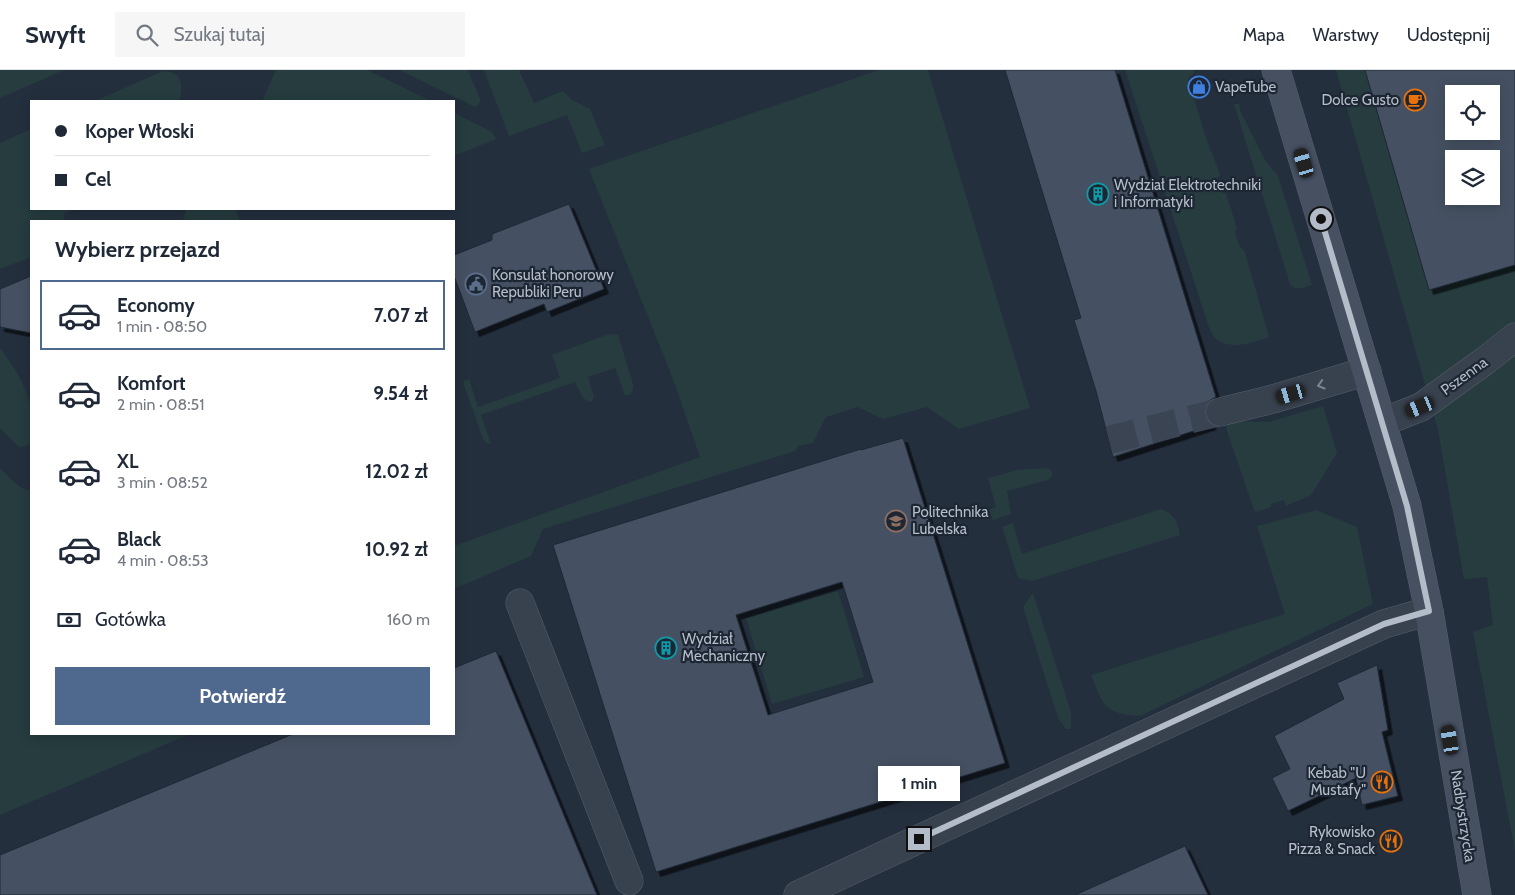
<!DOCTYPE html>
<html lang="pl">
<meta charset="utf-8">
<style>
:root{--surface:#fff;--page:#f6f6f7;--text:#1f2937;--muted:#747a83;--line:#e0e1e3;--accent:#4f688e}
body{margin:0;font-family:Cabin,sans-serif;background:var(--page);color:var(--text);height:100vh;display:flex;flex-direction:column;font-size:19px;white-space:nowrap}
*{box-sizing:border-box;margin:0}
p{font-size:16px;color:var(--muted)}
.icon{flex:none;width:28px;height:28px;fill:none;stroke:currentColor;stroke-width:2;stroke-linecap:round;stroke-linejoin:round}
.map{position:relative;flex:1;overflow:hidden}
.drawer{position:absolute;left:30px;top:150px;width:425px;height:515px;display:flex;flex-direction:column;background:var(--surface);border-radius:0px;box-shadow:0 2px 12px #0003}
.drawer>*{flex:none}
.top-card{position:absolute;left:30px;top:30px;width:425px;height:110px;border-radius:0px;box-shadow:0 2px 12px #0003;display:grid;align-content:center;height:110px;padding:0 25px;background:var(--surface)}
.tools{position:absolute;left:1445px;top:15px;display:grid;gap:10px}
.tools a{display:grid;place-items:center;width:55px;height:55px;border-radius:0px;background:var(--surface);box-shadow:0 2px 12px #0003;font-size:25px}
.end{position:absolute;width:22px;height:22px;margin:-11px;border:6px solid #b4bcc9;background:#111;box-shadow:0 0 0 2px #111}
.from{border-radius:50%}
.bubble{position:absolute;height:35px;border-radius:0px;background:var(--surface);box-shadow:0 2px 12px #0003;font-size:16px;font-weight:700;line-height:35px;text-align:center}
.car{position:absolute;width:15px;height:30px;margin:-15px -8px;border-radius:6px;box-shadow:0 0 4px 1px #0007;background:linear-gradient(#222 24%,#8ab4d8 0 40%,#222 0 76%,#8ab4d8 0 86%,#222 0)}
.top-card b{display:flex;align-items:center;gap:18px;height:48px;font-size:19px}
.top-card b+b{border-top:1px solid var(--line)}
.top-card i{width:12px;height:12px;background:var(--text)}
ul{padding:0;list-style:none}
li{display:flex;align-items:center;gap:15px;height:70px;margin:0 10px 8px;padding:0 15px;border:2px solid transparent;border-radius:0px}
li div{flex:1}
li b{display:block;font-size:19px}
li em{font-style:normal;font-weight:700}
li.current{border-color:var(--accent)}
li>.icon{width:45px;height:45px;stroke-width:1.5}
h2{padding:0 25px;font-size:22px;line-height:60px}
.pay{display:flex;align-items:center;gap:12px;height:55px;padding:0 25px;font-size:19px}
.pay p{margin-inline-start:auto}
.primary-button{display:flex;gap:10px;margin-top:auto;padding:10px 25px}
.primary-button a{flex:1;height:58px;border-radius:0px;background:var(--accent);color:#fff;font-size:20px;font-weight:700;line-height:58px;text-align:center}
header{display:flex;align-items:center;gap:30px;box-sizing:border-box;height:70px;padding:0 25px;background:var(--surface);border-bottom:1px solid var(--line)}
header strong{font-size:24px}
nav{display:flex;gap:28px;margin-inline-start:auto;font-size:18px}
.search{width:350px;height:45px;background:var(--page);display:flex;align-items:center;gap:12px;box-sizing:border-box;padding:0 18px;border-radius:0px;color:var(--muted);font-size:19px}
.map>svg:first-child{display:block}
</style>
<header>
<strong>Swyft</strong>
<div class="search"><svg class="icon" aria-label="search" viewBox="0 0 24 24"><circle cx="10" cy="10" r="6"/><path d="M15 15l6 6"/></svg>Szukaj tutaj</div>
<nav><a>Mapa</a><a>Warstwy</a><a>Udostępnij</a></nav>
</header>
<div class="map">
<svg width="1515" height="825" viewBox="0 0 1515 825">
<defs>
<filter id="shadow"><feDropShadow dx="4.5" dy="4.5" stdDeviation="0" flood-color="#0009"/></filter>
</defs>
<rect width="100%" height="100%" fill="#242f3e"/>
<g fill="#263c3f" fill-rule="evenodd">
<path d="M0 0H64L0 28Z"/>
<path d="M276 0H367L431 31H262Z"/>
<path d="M400 0H468L481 32 475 37Z"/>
<path d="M484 0H519L534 33 563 21 572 30 590 39 605 75 582 83 567 45 509 66Z"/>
<path d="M879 0H928L1030 338 959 359 927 337 883 349 858 337 826 347 813 373 798 376 795 381 543 459 531 486 454 519V476L700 387 673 309 589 99Z"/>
<path d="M1125 0H1194V3L1188 8 1206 68 1220 104 1217 109 1221 122 1226 124 1237 158 1235 162 1239 175 1245 182 1269 267C1253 273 1230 281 1215 268 1212 265 1210 259 1208 254Z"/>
<path d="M1336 0H1515V781L1473 562 1493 555 1487 507 1464 509 1438 360ZM1454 24H1491V61H1454ZM1454 89H1491V126H1454Z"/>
<path d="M163 1C183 2 184 16 179 31H95Z"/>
<path d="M1234 34H1239L1240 40 1265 90 1278 106 1312 215C1304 217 1296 222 1290 214Z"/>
<path d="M454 43 492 62 496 69 454 86Z"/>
<path d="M31 59V139H73L63 144 65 151H31V187L0 199V73Z"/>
<path d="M186 139H236L240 151H184Z"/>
<path d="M609 264 618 265 633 314V319L630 325H625L615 298 588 307 594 327 592 332C582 332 579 319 575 312L481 345 491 374 486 373 483 369 464 315V311L469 309 478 337 560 308 552 285Z"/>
<path d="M0 278C14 297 29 318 31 343 32 354 29 364 30 374L20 378 0 358Z"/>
<path d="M1323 336 1337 383 1311 425 1286 436 1284 430 1271 434V437L1256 442 1254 440 1227 361 1226 354 1234 351 1268 352Z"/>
<path d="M0 398C8 407 19 419 31 421V664H190L0 745Z"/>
<path d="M1049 398 1052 402V406L1048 410 1007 421 1011 444 993 450 989 440 996 437 988 408 1018 400Z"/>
<path d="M1161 439C1175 445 1177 450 1180 465L1032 511 1018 508 1002 457 1013 453 1022 484Z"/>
<path d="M1316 440 1357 457 1373 534 1140 646C1105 644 1103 636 1091 605L1285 544 1257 456Z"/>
<path d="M838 521 864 607 772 634 746 548Z"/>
<path d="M1033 523 1071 642V659H1066L1058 648 1023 537Z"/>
</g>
<g fill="#455162" stroke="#1f2835" fill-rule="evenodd" filter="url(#shadow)">
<path d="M1005 0H1115L1216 327 1209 331 1205 338V346L1212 355 1113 387 1096 321 1074 250 1081 248Z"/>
<path d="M1365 0H1515V195L1429 220ZM1454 24H1491V61H1454ZM1454 89H1491V126H1454Z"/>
<path d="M569 134 604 219 547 242 544 234 475 262 454 206V185L492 170V164Z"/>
<path d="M31 206V263L0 257V219Z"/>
<path d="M903 368 1005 693 656 802 553 475 861 379V380ZM842 512 873 612 768 645 736 545Z"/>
<path d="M496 581 597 825H0V785L293 664H454V598Z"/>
<path d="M1377 595 1388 660 1382 662 1398 726 1362 735 1356 708 1288 741 1272 708 1290 699 1274 666 1344 629 1337 613Z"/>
<path d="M1185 776 1208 825H1075Z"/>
</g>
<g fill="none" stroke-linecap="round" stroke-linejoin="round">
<path stroke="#3a4453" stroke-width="28" stroke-dasharray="28 14" stroke-linecap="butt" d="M1109 370 1220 342"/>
<g stroke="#565f6c" stroke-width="29">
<g id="street">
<path d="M1220 342 1273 329 1367 301"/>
<path d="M1383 352 1421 337 1486 290 1515 267"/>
<path d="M520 533 629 811"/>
<path d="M798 825 1384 554 1429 541"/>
</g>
</g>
<g stroke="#565f6c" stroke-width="29">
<path id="secondary" d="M1276 0 1407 436 1429 541 1477 825"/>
</g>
<use href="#street" stroke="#38414e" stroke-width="28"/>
<use href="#secondary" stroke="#465061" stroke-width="28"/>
</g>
<defs><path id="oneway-chevron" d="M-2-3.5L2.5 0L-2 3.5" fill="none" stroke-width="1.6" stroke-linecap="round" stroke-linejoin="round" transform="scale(1.25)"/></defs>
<use stroke="#7c8592" href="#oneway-chevron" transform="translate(1321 315) rotate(164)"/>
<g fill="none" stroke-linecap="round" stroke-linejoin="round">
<path stroke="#b4bcc9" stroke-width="6" d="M919 769 1384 554 1429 541 1407 436 1321 149"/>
</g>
<defs>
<g id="shop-ring" transform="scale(1.125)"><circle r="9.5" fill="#1d2633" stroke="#3f7fe0" stroke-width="1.5"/><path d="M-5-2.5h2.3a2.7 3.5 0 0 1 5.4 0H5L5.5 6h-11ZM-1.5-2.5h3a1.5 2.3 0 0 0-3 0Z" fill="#3f7fe0"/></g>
<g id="cafe-ring" transform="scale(1.125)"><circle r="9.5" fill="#1d2633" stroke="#e8710a" stroke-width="1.5"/><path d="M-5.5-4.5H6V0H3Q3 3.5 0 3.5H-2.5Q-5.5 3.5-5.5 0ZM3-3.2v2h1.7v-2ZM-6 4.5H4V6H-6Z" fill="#e8710a"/></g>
<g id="building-ring" transform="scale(1.125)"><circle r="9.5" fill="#1d2633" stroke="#0f9aa8" stroke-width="1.5"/><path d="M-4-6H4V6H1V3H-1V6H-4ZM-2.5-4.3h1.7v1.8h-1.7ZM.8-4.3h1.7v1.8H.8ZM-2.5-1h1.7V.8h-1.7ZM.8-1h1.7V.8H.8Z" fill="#0f9aa8"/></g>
<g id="civic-ring" transform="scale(1.125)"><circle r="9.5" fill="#1d2633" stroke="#5c6f8a" stroke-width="1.5"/><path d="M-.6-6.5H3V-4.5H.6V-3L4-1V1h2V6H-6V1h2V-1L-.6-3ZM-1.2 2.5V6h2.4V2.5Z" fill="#5c6f8a"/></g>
<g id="university-ring" transform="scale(1.125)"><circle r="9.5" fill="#1d2633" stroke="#8d6e63" stroke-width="1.5"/><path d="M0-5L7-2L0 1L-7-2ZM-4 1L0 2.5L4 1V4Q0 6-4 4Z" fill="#8d6e63"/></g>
<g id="restaurant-ring" transform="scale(1.125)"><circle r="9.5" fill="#1d2633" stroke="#e8710a" stroke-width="1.5"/><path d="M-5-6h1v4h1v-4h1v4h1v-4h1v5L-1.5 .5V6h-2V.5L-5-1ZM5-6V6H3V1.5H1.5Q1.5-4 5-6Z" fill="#e8710a"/></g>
</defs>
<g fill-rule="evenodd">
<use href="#shop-ring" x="1199" y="17"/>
<use href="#cafe-ring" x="1415" y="30"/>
<use href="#building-ring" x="1098" y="124"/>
<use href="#civic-ring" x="476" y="214"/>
<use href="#university-ring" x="896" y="451"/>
<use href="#building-ring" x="666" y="578"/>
<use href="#restaurant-ring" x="1382" y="712"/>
<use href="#restaurant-ring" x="1391" y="771"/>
</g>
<g text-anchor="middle" stroke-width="4.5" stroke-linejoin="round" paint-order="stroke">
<g font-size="15" fill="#b4bcc9" stroke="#1d2633" text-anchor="start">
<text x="1215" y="22">VapeTube</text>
<text x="1399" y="35" text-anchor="end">Dolce Gusto</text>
<text x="1114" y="120">Wydział Elektrotechniki<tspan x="1114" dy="17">i Informatyki</tspan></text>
<text x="492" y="210">Konsulat honorowy<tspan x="492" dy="17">Republiki Peru</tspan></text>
<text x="912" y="447">Politechnika<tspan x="912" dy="17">Lubelska</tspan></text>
<text x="682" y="574">Wydział<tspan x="682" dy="17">Mechaniczny</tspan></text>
<text x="1366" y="708" text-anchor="end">Kebab "U<tspan x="1366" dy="17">Mustafy"</tspan></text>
<text x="1375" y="767" text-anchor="end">Rykowisko<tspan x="1375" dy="17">Pizza &amp; Snack</tspan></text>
</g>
<g font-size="15" fill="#b4bcc9" stroke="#1d2633">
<text transform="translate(1464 306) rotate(-36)" y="5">Pszenna</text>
<text transform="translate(1463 746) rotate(81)" y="5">Nadbystrzycka</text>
</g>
</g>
</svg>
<div class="tools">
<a><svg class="icon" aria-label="locate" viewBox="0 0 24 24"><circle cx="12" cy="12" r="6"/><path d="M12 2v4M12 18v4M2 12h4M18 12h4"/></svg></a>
<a><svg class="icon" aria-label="layers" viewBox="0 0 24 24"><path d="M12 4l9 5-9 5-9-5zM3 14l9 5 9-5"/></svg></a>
</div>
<i class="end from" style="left:1321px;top:149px"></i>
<i class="end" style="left:919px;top:769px"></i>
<div class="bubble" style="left:878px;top:696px;width:82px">1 min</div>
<i class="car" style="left:1304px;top:93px;rotate:343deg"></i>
<i class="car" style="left:1291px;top:324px;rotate:254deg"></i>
<i class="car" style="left:1420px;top:337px;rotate:248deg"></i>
<i class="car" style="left:1450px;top:670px;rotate:350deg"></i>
<div class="top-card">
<b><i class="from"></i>Koper Włoski</b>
<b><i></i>Cel</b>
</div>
<section class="drawer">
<h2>Wybierz przejazd</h2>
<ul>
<li class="current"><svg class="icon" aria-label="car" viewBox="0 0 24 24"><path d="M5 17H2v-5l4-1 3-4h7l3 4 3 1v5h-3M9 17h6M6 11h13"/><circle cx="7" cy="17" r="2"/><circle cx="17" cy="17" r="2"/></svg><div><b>Economy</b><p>1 min · 08:50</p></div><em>7.07 zł</em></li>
<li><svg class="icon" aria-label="car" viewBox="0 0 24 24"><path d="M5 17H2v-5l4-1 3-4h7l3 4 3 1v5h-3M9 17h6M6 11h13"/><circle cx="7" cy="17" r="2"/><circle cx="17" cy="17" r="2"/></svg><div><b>Komfort</b><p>2 min · 08:51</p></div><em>9.54 zł</em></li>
<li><svg class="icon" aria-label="car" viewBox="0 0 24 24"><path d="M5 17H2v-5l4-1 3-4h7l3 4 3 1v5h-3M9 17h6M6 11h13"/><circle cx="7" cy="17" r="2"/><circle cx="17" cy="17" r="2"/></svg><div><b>XL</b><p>3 min · 08:52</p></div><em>12.02 zł</em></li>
<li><svg class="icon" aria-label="car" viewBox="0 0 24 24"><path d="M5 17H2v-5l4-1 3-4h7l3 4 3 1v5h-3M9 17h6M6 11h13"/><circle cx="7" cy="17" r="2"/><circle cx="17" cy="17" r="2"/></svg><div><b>Black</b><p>4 min · 08:53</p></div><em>10.92 zł</em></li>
</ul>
<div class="pay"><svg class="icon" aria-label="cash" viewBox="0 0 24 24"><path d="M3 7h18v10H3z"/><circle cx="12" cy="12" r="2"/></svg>Gotówka<p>160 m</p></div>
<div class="primary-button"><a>Potwierdź</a></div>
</section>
</div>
